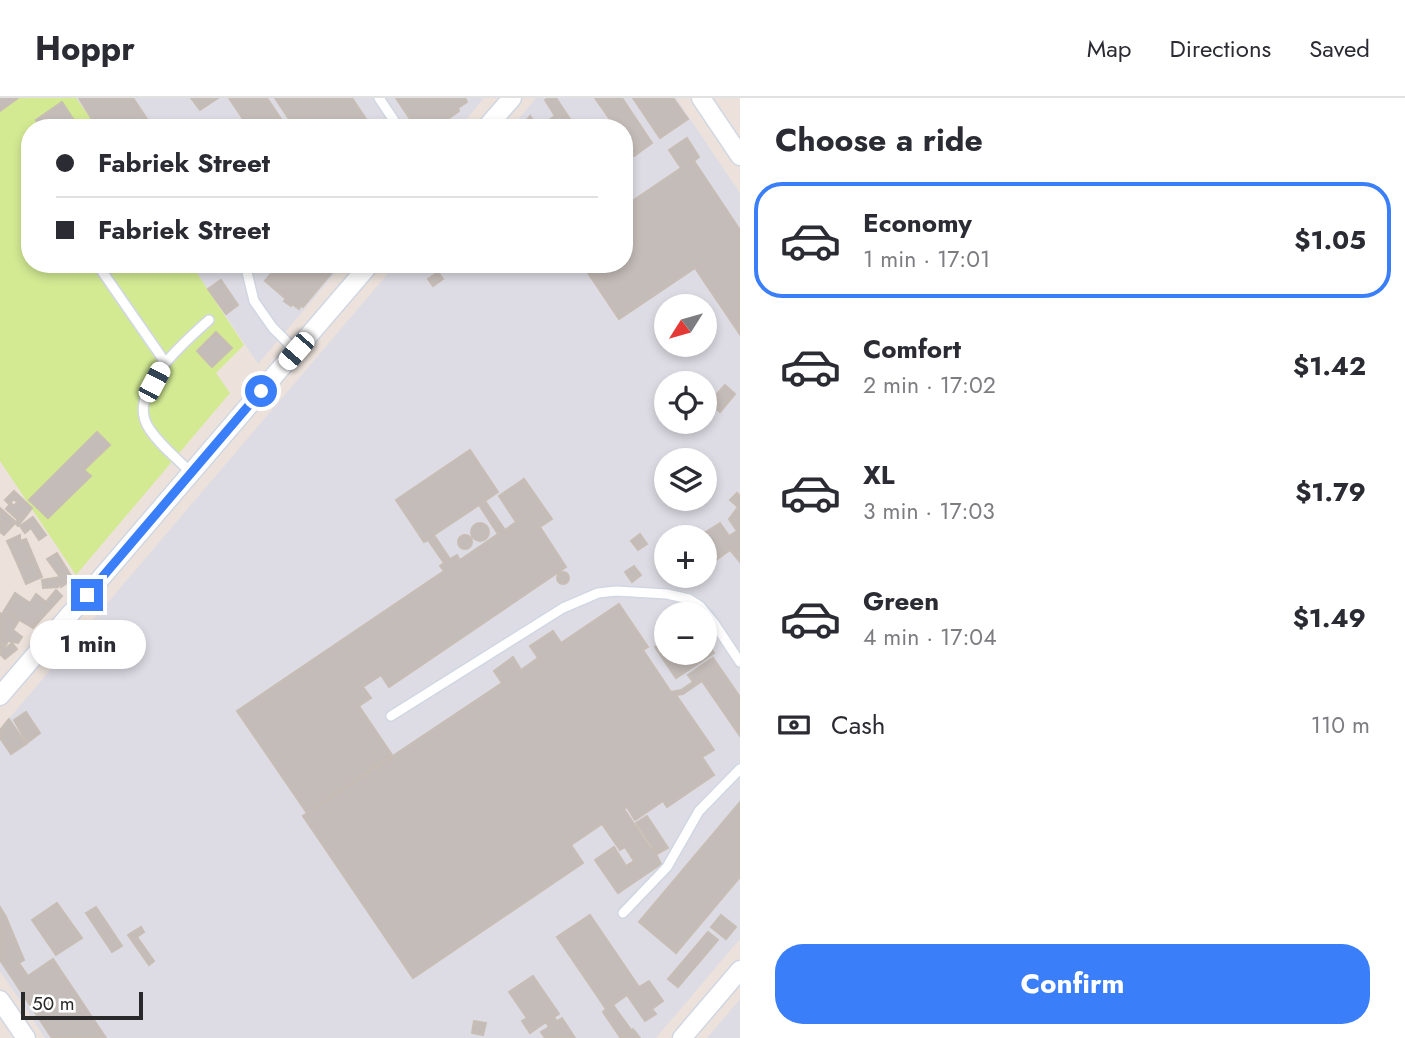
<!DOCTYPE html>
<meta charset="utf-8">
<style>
:root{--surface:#fff;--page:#f7f7f7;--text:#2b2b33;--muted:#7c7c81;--line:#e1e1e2;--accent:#3a7ef9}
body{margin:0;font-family:Jost,sans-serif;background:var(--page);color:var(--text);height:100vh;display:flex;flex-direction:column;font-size:26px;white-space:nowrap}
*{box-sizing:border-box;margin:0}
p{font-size:23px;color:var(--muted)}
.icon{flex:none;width:38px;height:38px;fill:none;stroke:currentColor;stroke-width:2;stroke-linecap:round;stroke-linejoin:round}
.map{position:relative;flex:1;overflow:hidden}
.panel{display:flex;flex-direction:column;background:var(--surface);width:665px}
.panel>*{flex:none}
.banner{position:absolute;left:21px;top:21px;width:612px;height:154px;border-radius:28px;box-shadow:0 4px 10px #0003;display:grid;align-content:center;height:154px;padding:0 35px;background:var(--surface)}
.needle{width:46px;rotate:233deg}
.controls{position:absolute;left:654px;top:196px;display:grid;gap:14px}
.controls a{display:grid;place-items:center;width:63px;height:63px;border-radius:50%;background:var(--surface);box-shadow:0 4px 10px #0003;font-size:35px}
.scale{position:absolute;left:21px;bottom:18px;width:122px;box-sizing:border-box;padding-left:7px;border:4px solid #292929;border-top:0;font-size:19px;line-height:24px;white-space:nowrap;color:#292929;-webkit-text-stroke:5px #fff;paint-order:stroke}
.end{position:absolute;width:32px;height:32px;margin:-16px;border:9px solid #3a7ef9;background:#fff;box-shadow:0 0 0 4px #fff}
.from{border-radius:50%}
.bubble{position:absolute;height:49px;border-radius:24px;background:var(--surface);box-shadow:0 4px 10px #0003;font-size:23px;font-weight:700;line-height:49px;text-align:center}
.car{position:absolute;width:21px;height:42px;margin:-21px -10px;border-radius:9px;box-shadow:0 0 5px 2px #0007;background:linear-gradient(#fff 24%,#345 0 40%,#fff 0 76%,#345 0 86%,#fff 0)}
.banner b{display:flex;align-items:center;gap:24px;height:66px;font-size:26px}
.banner b+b{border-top:2px solid var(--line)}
.banner i{width:18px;height:18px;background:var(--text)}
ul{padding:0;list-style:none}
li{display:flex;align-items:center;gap:21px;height:116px;margin:0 14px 10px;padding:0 21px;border:4px solid transparent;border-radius:28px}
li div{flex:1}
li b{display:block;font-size:26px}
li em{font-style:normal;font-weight:700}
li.selected{border-color:var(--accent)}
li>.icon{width:63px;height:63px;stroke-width:1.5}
h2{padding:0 35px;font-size:32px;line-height:84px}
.pay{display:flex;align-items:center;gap:18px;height:77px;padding:0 35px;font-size:26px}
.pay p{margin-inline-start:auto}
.cta{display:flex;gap:14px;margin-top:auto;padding:14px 35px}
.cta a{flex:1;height:80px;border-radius:28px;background:var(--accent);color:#fff;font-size:28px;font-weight:700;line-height:80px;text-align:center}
header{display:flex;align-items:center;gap:42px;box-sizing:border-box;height:98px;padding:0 35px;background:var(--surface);border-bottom:2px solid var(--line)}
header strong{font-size:33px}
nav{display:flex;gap:38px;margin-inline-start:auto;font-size:24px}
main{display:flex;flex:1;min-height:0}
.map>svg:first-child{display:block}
</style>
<header>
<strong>Hoppr</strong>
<nav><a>Map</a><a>Directions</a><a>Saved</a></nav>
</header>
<main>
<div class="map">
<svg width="740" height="940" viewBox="0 0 740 940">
<rect width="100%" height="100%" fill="#ece2db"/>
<g fill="#dddce4" fill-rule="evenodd">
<path d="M76 0H484L459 30H97Z"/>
<path d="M536 0H676L740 95V841L656 940H45L0 873V631L396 166H625V30H511ZM667 208H705V247H667ZM667 285H705V324H667ZM667 362H705V401H667ZM667 439H705V478H667ZM667 516H705V555H667Z"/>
<path d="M191 166H343L258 266Z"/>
<path d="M740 901V940H707Z"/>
</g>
<path fill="#d3ea93" d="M0 0H76L97 30H30V166H191L244 247 216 275 230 295 76 477 0 363Z"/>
<g fill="#c4bcb8" stroke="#c7bdb5" stroke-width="2" fill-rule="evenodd">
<path d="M0 0H18L0 13Z"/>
<path d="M79 0H133L153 30H97Z"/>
<path d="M191 0H218L200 12Z"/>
<path d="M229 0H267L287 30H249Z"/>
<path d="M275 0H352L372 30H295Z"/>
<path d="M396 0H465L467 4 458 10 459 13 435 30H416Z"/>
<path d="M548 0H556L576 30H520L530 18 538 29 555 18 545 2Z"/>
<path d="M595 0H622L652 45 634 58 625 43V30H616Z"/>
<path d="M633 0H673L688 21 660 40Z"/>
<path d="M62 4 79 30H41L36 22Z"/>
<path d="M687 40 699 59 694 63 740 132 739 235 695 170 619 221 582 166H625V108L681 70 669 52Z"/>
<path d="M279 166H339L303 209 301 207 299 211 292 206 291 208 284 203 286 201 265 183Z"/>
<path d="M438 174 443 181 433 188 428 181Z"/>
<path d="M221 182 238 207 226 216 208 191Z"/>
<path d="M216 234 232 250 212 269 197 253Z"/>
<path d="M725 287 735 296 720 314 709 305Z"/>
<path d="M97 334 110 347 84 372 91 378 48 420 29 402Z"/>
<path d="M470 352 498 394 485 403 505 432 516 424 499 398 524 381 552 421 540 429 566 469 389 589 381 577 363 589 371 600 359 608 392 657 307 715 237 613 444 473 440 468 444 465 428 442 424 444 396 402ZM479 407 498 436 460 462 457 457 450 461 434 437Z"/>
<path d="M14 393 32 410 18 428 15 425 18 422 6 411 11 405 14 408 17 404 14 401 9 406 5 402Z"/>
<path d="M737 395 740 398V464L730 452 705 470V439H698L720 425 729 438 737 433 729 421 738 409 730 402Z"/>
<path d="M0 410 16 424 4 437 0 434Z"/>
<path d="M33 419 46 437 39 442 31 430 25 435 20 428Z"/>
<circle cx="480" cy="434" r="9"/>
<path d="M640 436 647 446 638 452 631 443Z"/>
<path d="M20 437V443L26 441 34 460 18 467 7 443Z"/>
<circle cx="465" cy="444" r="7"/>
<path d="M57 455 73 481 61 489 58 484V489L43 490 42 482 60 479 47 461Z"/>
<path d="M34 460 42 479 26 486 18 467Z"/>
<path d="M634 468 641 477 632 484 625 474Z"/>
<circle cx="563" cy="480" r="6"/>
<path d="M56 492 62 498 33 530 4 513 15 495 30 505 36 496 46 504Z"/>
<path d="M619 506 648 549 643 552 671 594 681 592 693 584 688 577 713 560 740 599V638L702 583 683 596 676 597 714 652 702 659 714 677 667 709 663 703 635 722 627 709 624 711 651 751 653 750 661 766 618 795 595 762 614 749 626 768 634 763 625 749 620 752 602 726 571 747 583 765 413 880 303 718 502 585 494 573 513 559 521 572 538 560 530 548 553 533 561 545Z"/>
<path d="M4 513 19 522 13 532 22 539 18 545 8 543 6 547 0 543V515L2 516Z"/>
<path d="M667 541V555H705V542L714 555 676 580 655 549Z"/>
<path d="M1 545 6 550 12 545 17 551 5 561 0 556Z"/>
<path d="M26 614 40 635 27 645 14 622Z"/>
<path d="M9 621 26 646 11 656 0 640V632Z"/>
<path d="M740 704V779L676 855 639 824Z"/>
<path d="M647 718 668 750 657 756 636 725Z"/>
<path d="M57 805 82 840 56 857 32 822Z"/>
<path d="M0 809 6 819 24 862 19 865 28 878 53 861 106 940H52L0 862Z"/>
<path d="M96 809 122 848 112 854 86 815Z"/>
<path d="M590 817 639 889 649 883 663 903 652 911 656 916 645 923 627 897 613 907 631 932 620 939 603 914 606 911 557 839Z"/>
<path d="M721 817 736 829 726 841 711 829Z"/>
<path d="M141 829 144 834 137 839 154 863 149 867 128 837Z"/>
<path d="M708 834 718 842 678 889 668 881Z"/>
<path d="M533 878 559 916 554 919 557 923 562 920 575 940H545L541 934 549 929 546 924 530 935 522 923 527 920 509 894Z"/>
<path d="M474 923 486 925 483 937 472 935Z"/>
<path d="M633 931 640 940H620Z"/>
</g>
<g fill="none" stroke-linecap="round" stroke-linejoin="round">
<g stroke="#d0d7e2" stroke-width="12">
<g id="service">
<path d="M379 0 399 30"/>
<path d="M97 166 165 264"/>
<path d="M245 166 254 203 273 230 296 253"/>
<path d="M191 375C177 360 157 345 147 327 128 291 186 243 209 222"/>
<path d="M391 618 563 510 598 495 616 493 667 496 689 501 700 508 714 525 740 564"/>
<path d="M623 815 667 769 699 713 740 671"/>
</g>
</g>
<g stroke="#d0d7e2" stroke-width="21">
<g id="minor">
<path d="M701 0 740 58"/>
<path d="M486 30 512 0"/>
<path d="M0 598 370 166"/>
<path d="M0 902 26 940"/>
<path d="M682 940 740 872"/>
</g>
</g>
<use href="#service" stroke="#fff" stroke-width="9"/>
<use href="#minor" stroke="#fff" stroke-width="18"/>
</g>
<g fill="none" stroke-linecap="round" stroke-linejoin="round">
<path stroke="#3a7ef9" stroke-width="9" d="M87 497 261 293"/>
</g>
</svg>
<div class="controls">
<a><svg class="needle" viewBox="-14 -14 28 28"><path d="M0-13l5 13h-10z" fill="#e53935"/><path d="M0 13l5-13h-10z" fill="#7c7c81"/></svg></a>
<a><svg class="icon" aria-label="locate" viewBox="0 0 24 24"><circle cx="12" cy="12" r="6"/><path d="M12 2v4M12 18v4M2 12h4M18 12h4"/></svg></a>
<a><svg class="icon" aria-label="layers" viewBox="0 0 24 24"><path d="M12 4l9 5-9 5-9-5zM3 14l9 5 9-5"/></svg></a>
<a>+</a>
<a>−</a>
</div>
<div class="scale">50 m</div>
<i class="end from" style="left:261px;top:293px"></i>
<i class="end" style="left:87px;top:497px"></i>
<div class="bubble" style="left:30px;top:522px;width:116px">1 min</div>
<i class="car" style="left:296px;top:253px;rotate:221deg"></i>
<i class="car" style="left:154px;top:284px;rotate:28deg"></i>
<div class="banner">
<b><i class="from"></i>Fabriek Street</b>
<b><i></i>Fabriek Street</b>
</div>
</div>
<section class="panel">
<h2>Choose a ride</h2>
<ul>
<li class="selected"><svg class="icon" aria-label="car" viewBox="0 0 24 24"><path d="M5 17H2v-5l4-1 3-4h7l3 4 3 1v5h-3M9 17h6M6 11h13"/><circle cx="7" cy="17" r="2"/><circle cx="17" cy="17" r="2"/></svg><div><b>Economy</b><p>1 min · 17:01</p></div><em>$1.05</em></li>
<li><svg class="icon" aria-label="car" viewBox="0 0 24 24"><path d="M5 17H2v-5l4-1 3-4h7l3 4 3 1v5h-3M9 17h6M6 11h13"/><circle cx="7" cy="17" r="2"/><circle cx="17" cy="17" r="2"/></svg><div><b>Comfort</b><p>2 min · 17:02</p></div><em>$1.42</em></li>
<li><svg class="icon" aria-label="car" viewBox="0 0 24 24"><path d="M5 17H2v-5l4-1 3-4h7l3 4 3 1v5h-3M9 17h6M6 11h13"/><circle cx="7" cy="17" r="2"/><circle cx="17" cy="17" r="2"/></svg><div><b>XL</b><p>3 min · 17:03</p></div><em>$1.79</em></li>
<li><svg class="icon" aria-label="car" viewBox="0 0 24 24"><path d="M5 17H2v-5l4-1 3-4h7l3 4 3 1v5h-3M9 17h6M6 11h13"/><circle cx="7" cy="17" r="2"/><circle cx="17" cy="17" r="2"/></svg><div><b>Green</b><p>4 min · 17:04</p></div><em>$1.49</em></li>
</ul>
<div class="pay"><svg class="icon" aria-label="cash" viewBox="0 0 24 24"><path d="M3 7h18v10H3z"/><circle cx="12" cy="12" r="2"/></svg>Cash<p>110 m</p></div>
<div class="cta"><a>Confirm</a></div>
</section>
</main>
